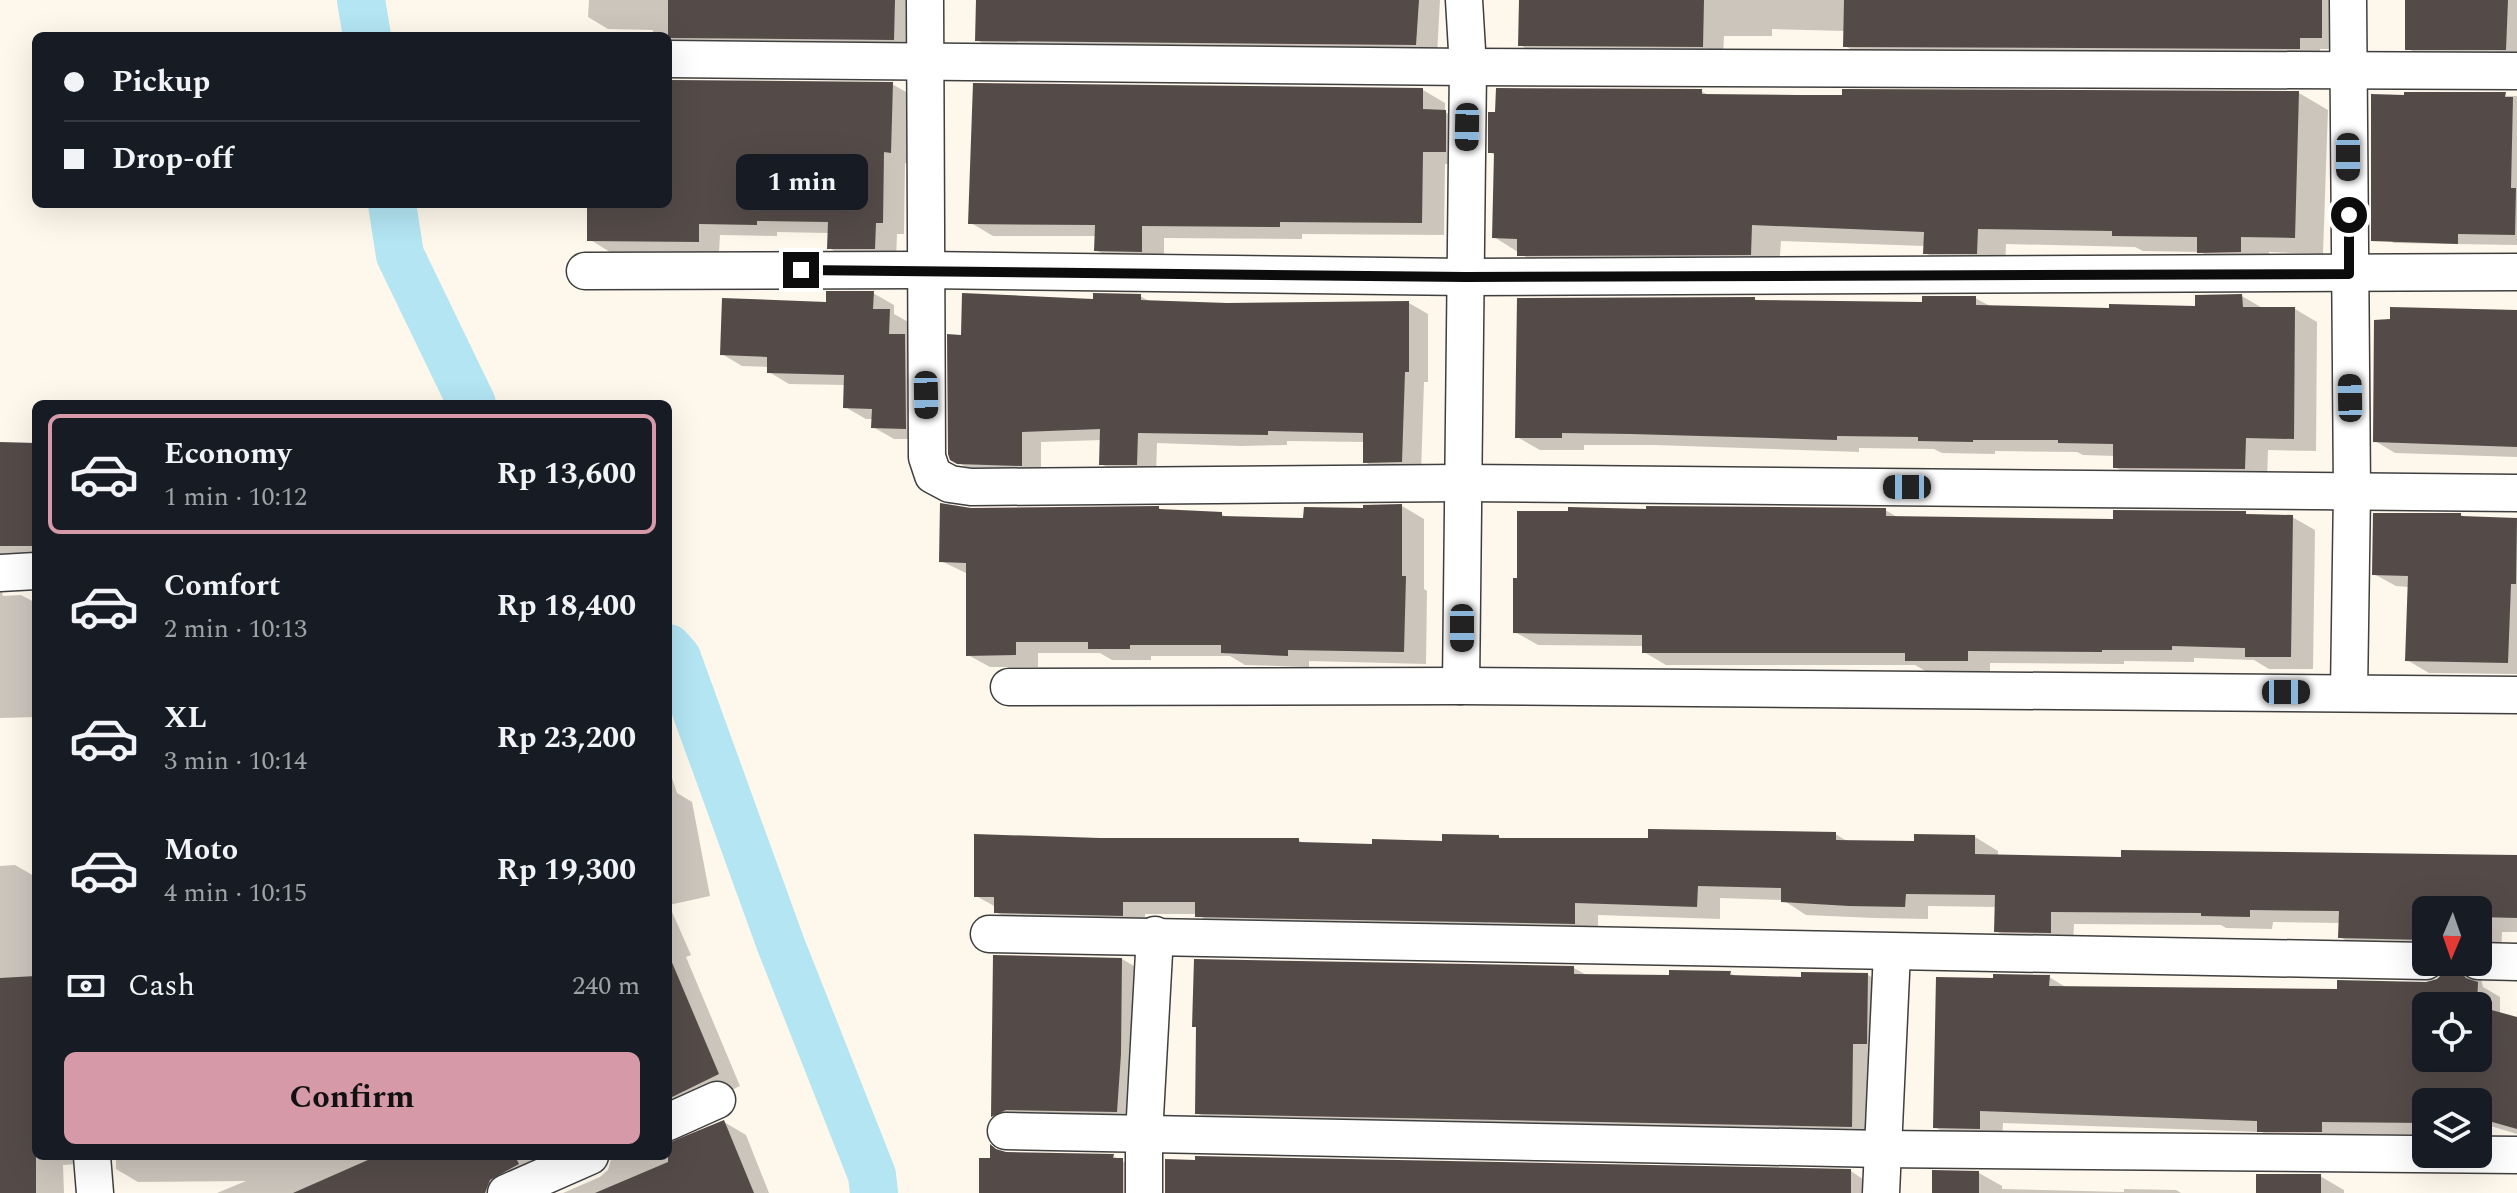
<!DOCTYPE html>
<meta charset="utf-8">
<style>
:root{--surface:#171b24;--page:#242831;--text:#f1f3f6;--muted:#9ea1a6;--line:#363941;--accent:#d699a7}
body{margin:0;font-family:Spectral,serif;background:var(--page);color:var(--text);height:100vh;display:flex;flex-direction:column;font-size:30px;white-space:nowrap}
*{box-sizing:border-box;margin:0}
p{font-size:26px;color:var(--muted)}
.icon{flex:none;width:44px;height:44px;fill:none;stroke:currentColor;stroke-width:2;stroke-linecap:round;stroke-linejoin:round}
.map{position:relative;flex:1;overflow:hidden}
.drawer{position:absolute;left:32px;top:400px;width:640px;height:760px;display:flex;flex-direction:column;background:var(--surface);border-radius:12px;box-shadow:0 8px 32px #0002}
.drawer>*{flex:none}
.hud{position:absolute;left:32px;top:32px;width:640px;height:176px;border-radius:12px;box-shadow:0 8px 32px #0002;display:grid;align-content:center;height:176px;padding:0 32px;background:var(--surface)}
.needle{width:52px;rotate:182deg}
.tools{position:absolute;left:2412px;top:896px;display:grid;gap:16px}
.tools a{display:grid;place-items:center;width:80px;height:80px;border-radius:12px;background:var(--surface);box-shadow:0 8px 32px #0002;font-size:40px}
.end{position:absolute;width:36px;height:36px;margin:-18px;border:10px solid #0c0c0c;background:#fff;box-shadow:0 0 0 4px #fff}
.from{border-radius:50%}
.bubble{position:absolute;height:56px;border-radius:12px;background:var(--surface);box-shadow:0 8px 32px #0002;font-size:26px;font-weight:700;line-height:56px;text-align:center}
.car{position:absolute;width:24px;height:48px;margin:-24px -12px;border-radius:10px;box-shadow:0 0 6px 2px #0007;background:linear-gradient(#222 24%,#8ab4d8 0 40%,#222 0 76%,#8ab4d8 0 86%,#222 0)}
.hud b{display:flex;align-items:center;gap:28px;height:76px;font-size:30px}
.hud b+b{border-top:2px solid var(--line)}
.hud i{width:20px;height:20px;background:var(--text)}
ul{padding:14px 0 0;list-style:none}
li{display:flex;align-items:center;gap:24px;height:120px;margin:0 16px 12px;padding:0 16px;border:4px solid transparent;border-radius:12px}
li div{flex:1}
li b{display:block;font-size:30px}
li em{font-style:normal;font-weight:700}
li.on{border-color:var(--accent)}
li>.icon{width:72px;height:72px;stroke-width:1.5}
.pay{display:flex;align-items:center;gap:20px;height:88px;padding:0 32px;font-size:30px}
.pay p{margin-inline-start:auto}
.primary-button{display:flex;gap:16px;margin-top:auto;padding:16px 32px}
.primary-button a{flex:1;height:92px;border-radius:12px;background:var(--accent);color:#111;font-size:32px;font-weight:700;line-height:92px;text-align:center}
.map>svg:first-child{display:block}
</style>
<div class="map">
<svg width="2517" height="1193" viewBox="0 0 2517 1193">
<rect width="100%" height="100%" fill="#fef7eb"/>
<g fill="#0003" fill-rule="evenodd">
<path d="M589 0H924L913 50 668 57V36H652L653 30 608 29 588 17Z"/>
<path d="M978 0H1440L1437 56 998 52 977 40Z"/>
<path d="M1521 0H2343V49H2320V60L1866 58 1845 46V31L1772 29V36H1724L1723 58 1541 57 1520 45Z"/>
<path d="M2407 0H2517V62L2429 61 2407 48Z"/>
<path d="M668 80 892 84 913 96 911 164 905 163 904 234H897L896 260H850L829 248 830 233 777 232V236L720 235 719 253 610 252 589 239V204H668Z"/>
<path d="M1423 90 1445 103V112L1468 125V164H1445L1444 235 1302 234V239L1164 238V264L1119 263 1096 250V236H993L971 223Z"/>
<path d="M1701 91 1710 96 2299 93 2328 110 2323 254 2269 252 2270 268H2228L2201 252 2143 251 2135 247 2006 244 2005 269H1954L1925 253V246L1781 241 1779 270 1548 271 1494 237 1496 156 1490 152Z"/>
<path d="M2406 94 2517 96V245L2394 243 2373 231Z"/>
<path d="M873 293 894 305V314L910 323 926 439H894L873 427 874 419H866L845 407 846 385 789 384 769 372V367L742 366 722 354 828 304Z"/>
<path d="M1140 296 1151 302 1227 305 1409 303 1428 314V382H1424L1421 473H1384L1365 462V442L1287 441V445L1241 446 1157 443 1156 475H1121L1101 464 1102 440 1041 442V476L978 474 952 459 963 337 1095 301Z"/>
<path d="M2242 296 2264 309H2295L2317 322 2316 451 2268 450 2267 481 2137 480 2115 467V456L2083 455 2077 452 1995 451V454L1942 453 1934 449 1859 448V452L1655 445H1584V450H1540L1517 437 1754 299 1761 302 1924 304 1975 298 1992 307 2111 310 2197 308Z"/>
<path d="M2517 312V457L2395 453 2375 441Z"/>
<path d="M0 444H36V563L1 587 3 596 21 595 36 603V717L0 718Z"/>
<path d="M1402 506 1424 519V589L1427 591 1426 664 1309 661V667L1245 665 1230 656H1151V660H1112L1100 653H1038V667H990L968 655V574L941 561 971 510 1159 508 1163 511 1221 514 1228 518 1305 520Z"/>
<path d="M1885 510 1899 518 2115 521 2245 513 2249 516 2292 517 2315 530 2313 669H2269L2254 660 2194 658V662L2124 661V664L1990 663V673H1929L1915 665H1666L1644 652V646L1538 645 1515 632Z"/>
<path d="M2461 515 2466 518 2517 521V674L2429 673 2407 660 2409 587 2396 586 2374 574Z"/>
<path d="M668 766 677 793 692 802 710 896 669 905 691 955 686 957 740 1086 681 1115 669 1132 670 1144 724 1122 746 1135 769 1193H563L600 1177 608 1170 612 1156H668Z"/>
<path d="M1835 834 1849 842 1916 844 1975 837 1998 851V856L2123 859 2517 858V932H2502L2501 953 2480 975 2483 987 2500 997V1014L2517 1019V1134L2484 1124V1135H2478V1102H2426V1135L2344 1134V1144H2282L2262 1132 2003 1123 2002 1141H1958L1935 1127 2049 977 2069 989 2339 991 2426 984 2436 981 2445 974 2449 962H2478V910H2426V952L2363 950 2340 937V923L2273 922 2272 929 2226 928 2221 925 2074 924 2073 945 2019 944 1996 931V907L1928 906V919L1874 918 1806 915 1783 900 1720 898V919L1598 915V936L1220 929 1197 914H1145V928L1019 925 996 912V907L976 896 1100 840H1298L1305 844 1374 846 1444 843 1499 837 1504 840H1650ZM2426 1006H2478V1058H2426Z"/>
<path d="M15 865 36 877V1156H99L95 1163 63 1165 64 1193H0V866Z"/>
<path d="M1122 959 1144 972 1139 1124 1015 1129 993 1116Z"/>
<path d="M1574 968 1588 976 1671 977 1730 973 1737 977 1803 979 1868 975 1890 988 1874 1139 1220 1126 1197 1113Z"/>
<path d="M1001 1153 1113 1156 1146 1174 1147 1193H981L992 1160Z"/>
<path d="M116 1156H588L511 1193H217L246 1181 138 1182 116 1169Z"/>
<path d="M1851 1171 1883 1193H1165Z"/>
<path d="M1979 1173 2002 1186V1189L2124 1192V1189L2176 1190 2181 1193H1934Z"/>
<path d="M2320 1176 2344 1190V1193H2258Z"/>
</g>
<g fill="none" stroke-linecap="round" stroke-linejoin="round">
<g stroke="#b3e5f3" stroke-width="48">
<path d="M361 0 367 36"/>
<path d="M392 204 400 255 472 404"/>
<path d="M668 648 677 658 781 945 872 1175 874 1193"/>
</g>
</g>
<g fill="#544b49" fill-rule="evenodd">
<path d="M668 0H895L894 40 668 38Z"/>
<path d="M976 0H1419L1416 45 975 41Z"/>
<path d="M1519 0H1704L1703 47 1518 46Z"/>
<path d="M1844 0H2322V38H2300V49L1843 47Z"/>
<path d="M2405 0H2508L2506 50H2405Z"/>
<path d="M668 80 893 82 891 153 884 152 883 223H876L875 249H827L828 222 757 221V225L699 224V242L587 241V204H668Z"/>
<path d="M973 83 1423 88V109L1446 110V152H1423L1422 223 1280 222V227L1142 226V252L1094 251 1095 225 968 224Z"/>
<path d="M1496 88 1702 89V94L1797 95H1842V89L2299 91 2295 238 2241 237V252L2197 253V237L2112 236V231L1978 229 1977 254H1923L1924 232 1752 225 1751 255 1517 256V239L1492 238 1494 153H1488V112H1495Z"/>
<path d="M2404 92H2506L2505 97H2513L2511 188H2516L2515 235 2458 234V244L2371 241V94L2404 95Z"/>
<path d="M826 291H874L873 309H890L889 334H905L906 429 871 428 872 409 843 408 844 375 767 373V357L720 355 722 298 826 302Z"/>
<path d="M962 293 1093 299V293L1141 294V300L1227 303 1409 301V372H1405L1402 462 1363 463V433L1268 431V435L1138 433 1137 465H1099L1100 429 1022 432V466L957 464 950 460 948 454 947 334 961 335Z"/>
<path d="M2242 294 2243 307H2295L2294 439 2246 438 2245 469 2113 468V444L2058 443V440H1973V442L1918 441V437L1837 436V440L1631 434 1562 433V438H1515L1517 298 1755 297V300L1922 302V296H1976V305L2109 308V304L2195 306V295Z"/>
<path d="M2390 307 2517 310V447L2373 442 2374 320 2390 319Z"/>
<path d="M0 442 36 443V546H0Z"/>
<path d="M940 503 971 508 1159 506V509L1222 512V516L1303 518 1304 507 1363 508V505L1402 504V576H1406L1404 652 1288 650V656L1221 653V645H1130V649H1088V642H1016V655L966 656V563L939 562Z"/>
<path d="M1646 506 1886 508V516L2113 519V510L2246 511V514L2293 515 2291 657H2245V648L2172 646V650H2102V652L1968 651V661H1905V653H1642V635L1513 633V578H1517V511H1568V507L1646 509Z"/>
<path d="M2373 513H2461V516L2517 518 2516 584H2511L2508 663 2405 661 2408 576 2372 575Z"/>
<path d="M1648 829 1836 832V840L1914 841V834L1975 835V854L2121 857V850L2517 855V918L2479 917 2478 940V910H2426V940L2338 938 2339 911 2250 910V917L2201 916V913L2051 912V933L1994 932 1995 895 1906 894 1905 907 1849 906 1781 902V888L1698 886 1697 907 1575 903V924L1195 917V902H1123V916L994 913V897H974V834L1100 838H1299V842L1372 844V839L1442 841V834L1499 835V838H1648Z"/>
<path d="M668 953 719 1074 668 1099Z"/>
<path d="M993 955 1122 958 1121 1054 1117 1112 1006 1110 991 1117Z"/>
<path d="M1194 959 1574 966V974L1669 975V970L1731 971 1730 975 1801 977V972L1868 973 1867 1044H1853L1852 1127 1195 1114 1196 1027H1192Z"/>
<path d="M2447 962H2457L2459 970 2466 978 2478 982 2477 1006 2517 1017V1129L2478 1118V1102H2426V1123L2322 1122V1132H2257V1121L1980 1111V1129L1933 1128 1936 977 1993 978V974L2050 975 2049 986 2337 989V980L2426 982 2437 979 2444 972ZM2426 1006H2478V1058H2426Z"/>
<path d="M36 976V1193H0V978Z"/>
<path d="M724 1120 754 1193H595L668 1162V1143Z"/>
<path d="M990 1144 996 1149 1006 1152 1114 1154 1113 1158H1123V1193H979V1158H990Z"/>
<path d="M377 1156H515L519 1164 490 1180 485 1193H293Z"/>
<path d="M1195 1156 1851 1169V1193H1165V1159L1195 1160Z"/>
<path d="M1932 1170 1979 1171V1193H1932Z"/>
<rect x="2256" y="1174" width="65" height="19"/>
</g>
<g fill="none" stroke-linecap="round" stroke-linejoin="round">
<g stroke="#3f3f3f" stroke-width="39">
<g id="minor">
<path d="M925 0 927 457 933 475 950 484 971 487 1462 483 2517 493"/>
<path d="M2348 0 2352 491 2349 693"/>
<path d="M668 59 1468 67 2517 71"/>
<path d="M585 271 925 270 1466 277 2517 272"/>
<path d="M0 573 36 571"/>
<path d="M1461 686 1468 67 1464 0"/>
<path d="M1009 687 1461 686 2517 695"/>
<path d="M989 934 2426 961"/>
<path d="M2478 961 2517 962"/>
<path d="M668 1122 717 1100"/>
<path d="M1006 1131 1882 1149 2517 1155"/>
<path d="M92 1156 95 1193"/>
<path d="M506 1193 590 1156"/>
<path d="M1144 1193V1135L1155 935"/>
<path d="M1881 1193 1892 952"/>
</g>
</g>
<use href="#minor" stroke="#fff" stroke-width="36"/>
</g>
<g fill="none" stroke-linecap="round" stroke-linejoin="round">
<path stroke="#0c0c0c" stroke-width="10" d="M801 270 1466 277 2349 274V215"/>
</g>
</svg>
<div class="tools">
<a><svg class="needle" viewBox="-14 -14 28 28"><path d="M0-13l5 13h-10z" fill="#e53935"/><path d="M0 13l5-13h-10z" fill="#9ea1a6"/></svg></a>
<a><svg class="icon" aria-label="locate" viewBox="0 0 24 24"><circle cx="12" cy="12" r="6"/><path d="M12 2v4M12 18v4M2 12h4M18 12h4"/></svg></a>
<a><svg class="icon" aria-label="layers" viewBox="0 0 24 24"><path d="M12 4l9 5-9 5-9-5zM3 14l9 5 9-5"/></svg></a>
</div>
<i class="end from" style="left:2349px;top:215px"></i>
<i class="end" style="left:801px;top:270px"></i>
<div class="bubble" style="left:736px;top:154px;width:132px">1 min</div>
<i class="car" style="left:1467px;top:127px;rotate:181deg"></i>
<i class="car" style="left:2348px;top:157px;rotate:180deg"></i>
<i class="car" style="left:926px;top:395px;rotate:179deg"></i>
<i class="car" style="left:2350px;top:398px;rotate:359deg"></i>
<i class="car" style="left:1907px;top:487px;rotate:270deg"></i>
<i class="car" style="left:1462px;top:628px;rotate:180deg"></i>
<i class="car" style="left:2286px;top:692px;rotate:90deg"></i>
<div class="hud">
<b><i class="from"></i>Pickup</b>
<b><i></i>Drop-off</b>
</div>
<section class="drawer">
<ul>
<li class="on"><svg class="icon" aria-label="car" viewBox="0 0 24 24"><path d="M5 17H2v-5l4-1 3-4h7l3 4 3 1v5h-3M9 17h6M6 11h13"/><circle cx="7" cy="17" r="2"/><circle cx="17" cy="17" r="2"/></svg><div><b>Economy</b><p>1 min · 10:12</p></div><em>Rp 13,600</em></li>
<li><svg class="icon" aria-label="car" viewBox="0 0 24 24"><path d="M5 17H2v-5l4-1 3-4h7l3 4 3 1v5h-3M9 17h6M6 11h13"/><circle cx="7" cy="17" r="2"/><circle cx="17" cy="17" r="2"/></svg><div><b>Comfort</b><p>2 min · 10:13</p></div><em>Rp 18,400</em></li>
<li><svg class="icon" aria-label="car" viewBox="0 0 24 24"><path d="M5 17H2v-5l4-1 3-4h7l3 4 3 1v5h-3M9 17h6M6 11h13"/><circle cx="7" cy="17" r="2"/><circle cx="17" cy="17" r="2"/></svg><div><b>XL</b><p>3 min · 10:14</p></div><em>Rp 23,200</em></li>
<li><svg class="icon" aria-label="car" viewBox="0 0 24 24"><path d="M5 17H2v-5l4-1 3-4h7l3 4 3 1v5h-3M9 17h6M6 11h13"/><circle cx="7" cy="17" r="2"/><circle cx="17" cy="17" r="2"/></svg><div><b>Moto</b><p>4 min · 10:15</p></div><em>Rp 19,300</em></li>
</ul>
<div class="pay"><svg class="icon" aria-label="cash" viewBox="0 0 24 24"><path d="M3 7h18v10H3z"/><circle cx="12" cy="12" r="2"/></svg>Cash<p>240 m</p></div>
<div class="primary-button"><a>Confirm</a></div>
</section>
</div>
